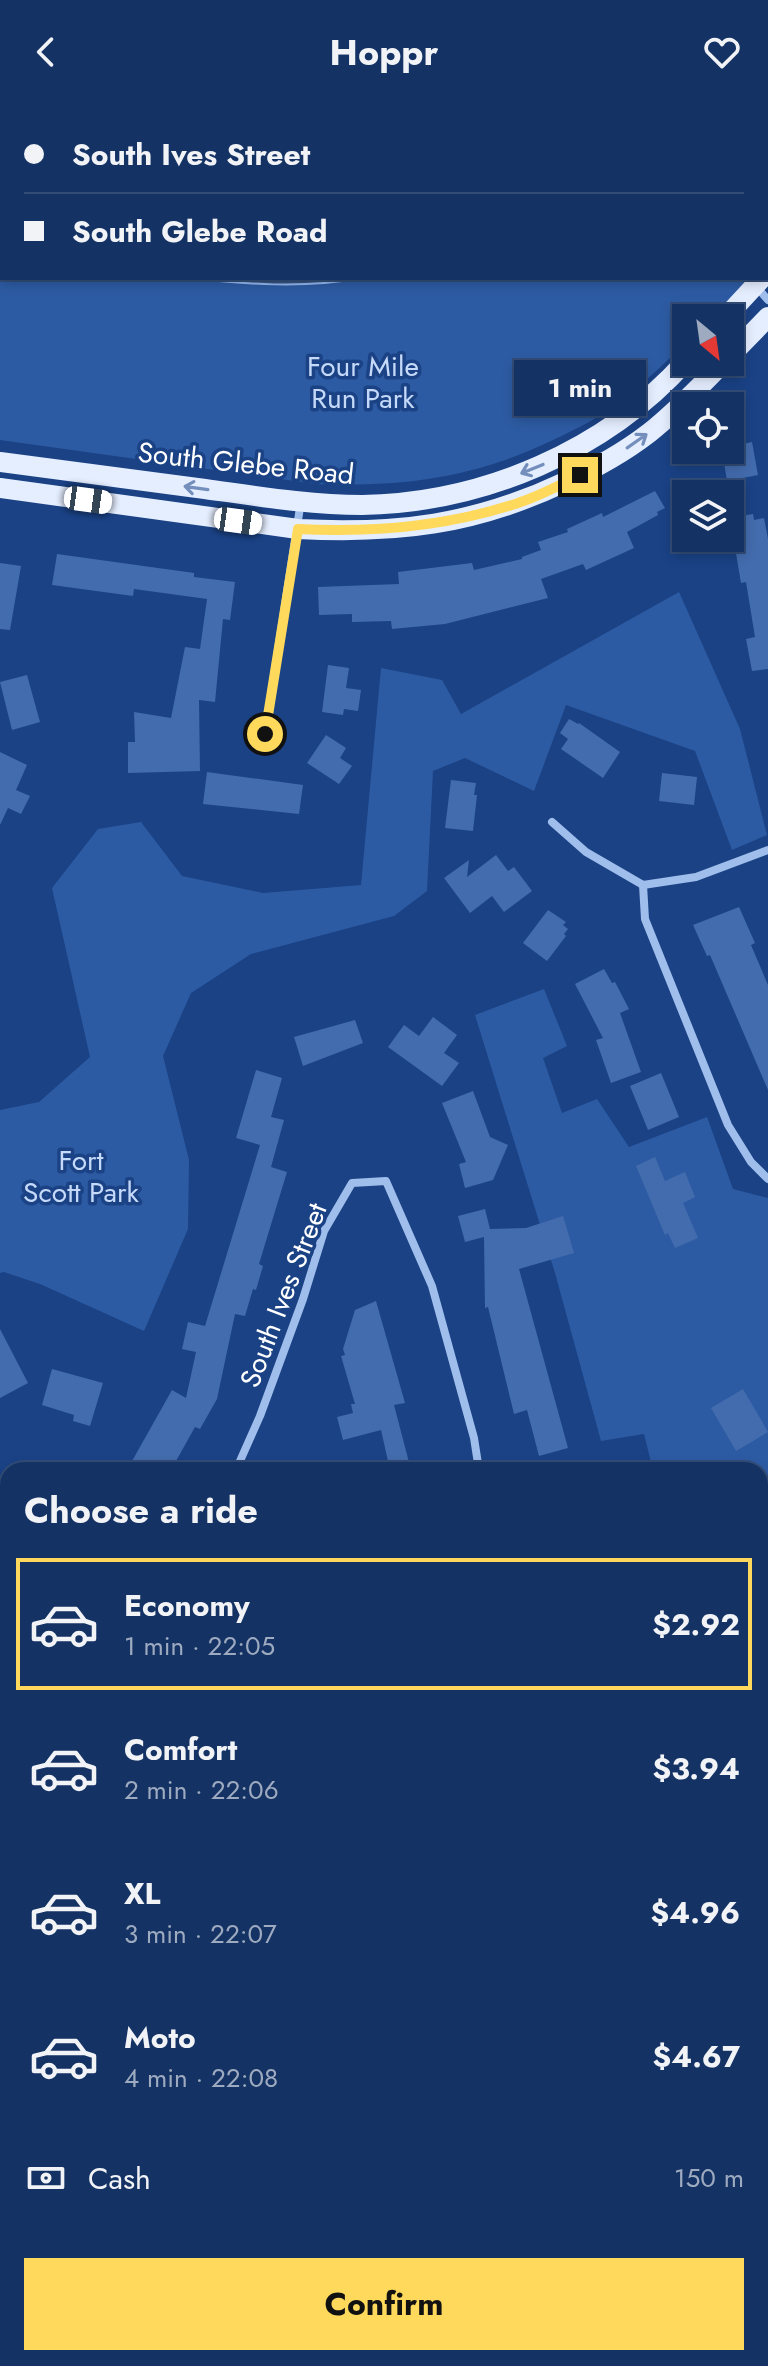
<!DOCTYPE html>
<meta charset="utf-8">
<style>
:root{--surface:#143264;--page:#213e6d;--text:#f1f3f6;--muted:#9daabf;--line:#334d78;--accent:#fed95c}
body{margin:0;font-family:Jost,sans-serif;background:var(--page);color:var(--text);height:100vh;display:flex;flex-direction:column;font-size:30px;white-space:nowrap}
*{box-sizing:border-box;margin:0}
p{font-size:26px;color:var(--muted)}
.icon{flex:none;width:44px;height:44px;fill:none;stroke:currentColor;stroke-width:2;stroke-linecap:round;stroke-linejoin:round}
.map{position:relative;flex:1;overflow:hidden}
.side{position:absolute;left:0px;top:1358px;width:768px;height:904px;display:flex;flex-direction:column;background:var(--surface);border-radius:24px 24px 0 0;box-shadow:0 4px 12px #0003,0 0 0 2px var(--line)}
.side>*{flex:none}
.banner{position:absolute;left:0px;top:0px;width:768px;height:176px;box-shadow:0 4px 12px #0003,0 0 0 2px var(--line);display:grid;align-content:center;height:176px;padding:0 24px;background:var(--surface)}
.needle{width:52px;rotate:151deg}
.controls{position:absolute;left:672px;top:200px;display:grid;gap:16px}
.controls a{display:grid;place-items:center;width:72px;height:72px;border-radius:0px;background:var(--surface);box-shadow:0 4px 12px #0003,0 0 0 2px var(--line);font-size:40px}
.end{position:absolute;width:36px;height:36px;margin:-18px;border:10px solid #fed95c;background:#111;box-shadow:0 0 0 4px #111}
.from{border-radius:50%}
.bubble{position:absolute;height:56px;border-radius:0px;background:var(--surface);box-shadow:0 4px 12px #0003,0 0 0 2px var(--line);font-size:26px;font-weight:700;line-height:56px;text-align:center}
.car{position:absolute;width:24px;height:48px;margin:-24px -12px;border-radius:10px;box-shadow:0 0 6px 2px #0007;background:linear-gradient(#fff 24%,#345 0 40%,#fff 0 76%,#345 0 86%,#fff 0)}
.banner b{display:flex;align-items:center;gap:28px;height:76px;font-size:30px}
.banner b+b{border-top:2px solid var(--line)}
.banner i{width:20px;height:20px;background:var(--text)}
ul{padding:0;list-style:none}
li{display:flex;align-items:center;gap:24px;height:132px;margin:0 16px 12px;padding:0 8px;border:4px solid transparent;border-radius:0px}
li div{flex:1}
li b{display:block;font-size:30px}
li em{font-style:normal;font-weight:700}
li.active{border-color:var(--accent)}
li>.icon{width:72px;height:72px;stroke-width:1.5}
h2{padding:0 24px;font-size:36px;line-height:96px}
.pay{display:flex;align-items:center;gap:20px;height:88px;padding:0 24px;font-size:30px}
.pay p{margin-inline-start:auto}
.cta{display:flex;gap:16px;margin-top:auto;padding:16px 24px}
.cta a{flex:1;height:92px;border-radius:0px;background:var(--accent);color:#111;font-size:32px;font-weight:700;line-height:92px;text-align:center}
header{display:flex;justify-content:space-between;align-items:center;height:104px;padding:0 24px;background:var(--surface);font-size:36px;font-weight:700}
.map>svg:first-child{display:block}
</style>
<header><svg class="icon" aria-label="back" viewBox="0 0 24 24"><path d="M15 5l-7 7 7 7"/></svg>Hoppr<svg class="icon" aria-label="heart" viewBox="0 0 24 24"><path d="M12 20l-8-8c-3-5 5-10 8-4 3-6 11-1 8 4z"/></svg></header>
<div class="map">
<svg width="768" height="2262" viewBox="0 0 768 2262">
<rect width="100%" height="100%" fill="#1a4285"/>
<g fill="#2d5ba3">
<path d="M0 0H768V156L766 158V2H2V174H751L713 214H686V239C665 258 645 279 622 296 602 312 577 325 553 336 474 374 403 383 316 380L0 336Z"/>
<path d="M679 488 740 625 767 731 732 746 695 647 566 601 534 687 465 654 433 667 427 787 394 812 251 850 191 889 163 952 189 1056 188 1125 144 1227 40 1180 4 1168 0 1169V1006L39 998 90 953 52 784 98 725 141 718 182 772 263 789 361 781 381 564 442 576 461 610Z"/>
<path d="M544 885 567 942 543 954 562 1009 597 995 629 1043 707 1013 733 1085 768 1094V1688L760 1690V1366H653L644 1330 601 1337 555 1169 475 911Z"/>
</g>
<path fill="#365486" stroke="#93b8ee" stroke-width="2" d="M188 174H360C305 185 243 180 188 174Z"/>
<g fill="#436cae">
<path d="M752 338 758 371 727 377 722 346H730V343Z"/>
<path d="M655 387 665 404 657 408 658 411 627 428 634 444 586 466 583 460 541 475 548 494 445 520 392 525 391 517 352 518V510L319 511 318 483 399 480 398 468 472 459 474 466 522 455V453L541 446 538 438 568 428 567 425 602 409 603 413Z"/>
<path d="M753 410 754 416 764 414 768 435V565L752 567 746 535 755 533 746 478 741 479 730 414Z"/>
<path d="M57 450 194 469V473L235 478 230 516 223 515 215 598 199 596 200 667 128 669V638H135L134 608 171 614 185 543 200 545 207 495 134 485 133 492 52 481Z"/>
<path d="M0 459 21 462 10 526 0 525Z"/>
<path d="M328 561 349 564 346 584 361 586 358 607 344 605 343 611 322 608Z"/>
<path d="M27 571 40 618 12 626 0 578Z"/>
<path d="M569 615 578 620 579 619 620 648 603 674 561 645 568 635 560 629Z"/>
<path d="M326 631 346 644 340 654 352 662 339 680 307 659Z"/>
<path d="M0 648 27 661 16 686 30 692 21 710 8 704 0 721Z"/>
<path d="M207 668 303 681 299 710 203 700Z"/>
<path d="M662 669 697 673 694 701 659 697Z"/>
<path d="M451 676 476 679 474 691H477L473 727 445 724Z"/>
<path d="M496 751 508 767 514 763 532 787 504 808 492 792 470 809 444 774 469 756 467 773Z"/>
<path d="M739 803 755 839 751 841 768 881V986L710 851 707 852 693 821Z"/>
<path d="M548 806 566 818 563 821 568 825 564 830 566 832 547 857 523 839Z"/>
<path d="M604 865 612 879 615 878 629 905 620 909 641 968 611 979 596 936 603 934 575 880Z"/>
<path d="M433 913 457 931 444 949 459 959 442 982 388 943 404 921 419 932Z"/>
<path d="M355 916 363 939 303 962 294 933Z"/>
<path d="M256 966 282 974 271 1013 284 1016 271 1063 287 1068 259 1160 263 1162 256 1186 253 1185 245 1212 235 1210 217 1295 200 1325 195 1323 171 1366H127L172 1286 186 1294 196 1248 182 1245 188 1218 205 1222 260 1041 236 1034Z"/>
<path d="M661 969 679 1013 648 1026 630 982Z"/>
<path d="M473 987 490 1033 508 1041 493 1076 465 1084 459 1060 466 1058 442 999Z"/>
<path d="M655 1053 665 1077 685 1068 695 1093 683 1099 698 1134 675 1144 668 1129 665 1131 636 1062Z"/>
<path d="M485 1105 490 1125 526 1124 563 1112 574 1149 519 1165 568 1344 539 1352 527 1306 514 1310 488 1203 485 1204 484 1133 465 1138 458 1112Z"/>
<path d="M376 1197 405 1299 394 1301 411 1366H390L381 1326 343 1336 337 1313 353 1309 351 1300H355L341 1252 345 1251 343 1245 355 1206Z"/>
<path d="M0 1225 28 1279 0 1294Z"/>
<path d="M52 1265 103 1279 90 1322 73 1317 74 1311 42 1301Z"/>
<path d="M743 1285 768 1328 736 1347 711 1304Z"/>
</g>
<g fill="none" stroke-linecap="round" stroke-linejoin="round">
<g stroke="#a0beec" stroke-width="8">
<path d="M755 181 768 196"/>
<path d="M265 630 301 397"/>
<path d="M552 718 586 748 643 781 696 773 768 746"/>
<path d="M643 781 645 815 728 1021 751 1058 768 1075"/>
<path d="M236 1366 260 1312 303 1195 324 1127 352 1079 386 1077 432 1182 474 1334 479 1366"/>
<path d="M0 1880 8 1898"/>
<path d="M760 2189 768 2193"/>
<path d="M106 2254 108 2262"/>
<path d="M249 2262 261 2254"/>
</g>
<g stroke="#cdddf9" stroke-width="16">
<path d="M0 1724 8 1723"/>
<path d="M760 1863 768 1861"/>
</g>
<g stroke="#e5eeff" stroke-width="20">
<path d="M725 214 762 174"/>
<path d="M730 252 768 213"/>
<path d="M0 358C68 367 136 376 205 385 256 392 309 401 362 401 483 399 605 347 686 257"/>
<path d="M0 384 298 425C397 430 474 421 565 378 594 365 623 349 649 329 676 308 700 282 724 258"/>
</g>
</g>
<defs><path id="oneway-shaft" d="M-6 0H5M1.5-3L5.5 0L1.5 3" fill="none" stroke-width="1.6" stroke-linecap="round" stroke-linejoin="round" transform="scale(2)"/></defs>
<g stroke="#758fbc">
<use href="#oneway-shaft" transform="translate(637 337) rotate(-35)"/>
<use href="#oneway-shaft" transform="translate(532 365) rotate(158)"/>
<use href="#oneway-shaft" transform="translate(196 384) rotate(-172)"/>
</g>
<g fill="none" stroke-linecap="round" stroke-linejoin="round">
<path stroke="#fed95c" stroke-width="10" d="M265 630 298 425C374 429 446 423 518 399 540 392 560 381 580 371"/>
</g>
<g text-anchor="middle" stroke-width="7" stroke-linejoin="round" paint-order="stroke">
<g font-size="28" fill="#c5d9f9" stroke="#1a4285">
<text x="363" y="272">Four Mile<tspan x="363" dy="32">Run Park</tspan></text>
<text x="81" y="1066">Fort<tspan x="81" dy="32">Scott Park</tspan></text>
</g>
<g font-size="28" fill="#fff" stroke="#1a4285">
<text transform="translate(246 359) rotate(6)" y="10">South Glebe Road</text>
<text transform="translate(283 1191) rotate(-69)" y="10">South Ives Street</text>
</g>
</g>
</svg>
<div class="controls">
<a><svg class="needle" viewBox="-14 -14 28 28"><path d="M0-13l5 13h-10z" fill="#e53935"/><path d="M0 13l5-13h-10z" fill="#9daabf"/></svg></a>
<a><svg class="icon" aria-label="locate" viewBox="0 0 24 24"><circle cx="12" cy="12" r="6"/><path d="M12 2v4M12 18v4M2 12h4M18 12h4"/></svg></a>
<a><svg class="icon" aria-label="layers" viewBox="0 0 24 24"><path d="M12 4l9 5-9 5-9-5zM3 14l9 5 9-5"/></svg></a>
</div>
<i class="end from" style="left:265px;top:630px"></i>
<i class="end" style="left:580px;top:371px"></i>
<div class="bubble" style="left:514px;top:256px;width:132px">1 min</div>
<i class="car" style="left:88px;top:396px;rotate:98deg"></i>
<i class="car" style="left:238px;top:417px;rotate:98deg"></i>
<div class="banner">
<b><i class="from"></i>South Ives Street</b>
<b><i></i>South Glebe Road</b>
</div>
<section class="side">
<h2>Choose a ride</h2>
<ul>
<li class="active"><svg class="icon" aria-label="car" viewBox="0 0 24 24"><path d="M5 17H2v-5l4-1 3-4h7l3 4 3 1v5h-3M9 17h6M6 11h13"/><circle cx="7" cy="17" r="2"/><circle cx="17" cy="17" r="2"/></svg><div><b>Economy</b><p>1 min · 22:05</p></div><em>$2.92</em></li>
<li><svg class="icon" aria-label="car" viewBox="0 0 24 24"><path d="M5 17H2v-5l4-1 3-4h7l3 4 3 1v5h-3M9 17h6M6 11h13"/><circle cx="7" cy="17" r="2"/><circle cx="17" cy="17" r="2"/></svg><div><b>Comfort</b><p>2 min · 22:06</p></div><em>$3.94</em></li>
<li><svg class="icon" aria-label="car" viewBox="0 0 24 24"><path d="M5 17H2v-5l4-1 3-4h7l3 4 3 1v5h-3M9 17h6M6 11h13"/><circle cx="7" cy="17" r="2"/><circle cx="17" cy="17" r="2"/></svg><div><b>XL</b><p>3 min · 22:07</p></div><em>$4.96</em></li>
<li><svg class="icon" aria-label="car" viewBox="0 0 24 24"><path d="M5 17H2v-5l4-1 3-4h7l3 4 3 1v5h-3M9 17h6M6 11h13"/><circle cx="7" cy="17" r="2"/><circle cx="17" cy="17" r="2"/></svg><div><b>Moto</b><p>4 min · 22:08</p></div><em>$4.67</em></li>
</ul>
<div class="pay"><svg class="icon" aria-label="cash" viewBox="0 0 24 24"><path d="M3 7h18v10H3z"/><circle cx="12" cy="12" r="2"/></svg>Cash<p>150 m</p></div>
<div class="cta"><a>Confirm</a></div>
</section>
</div>
